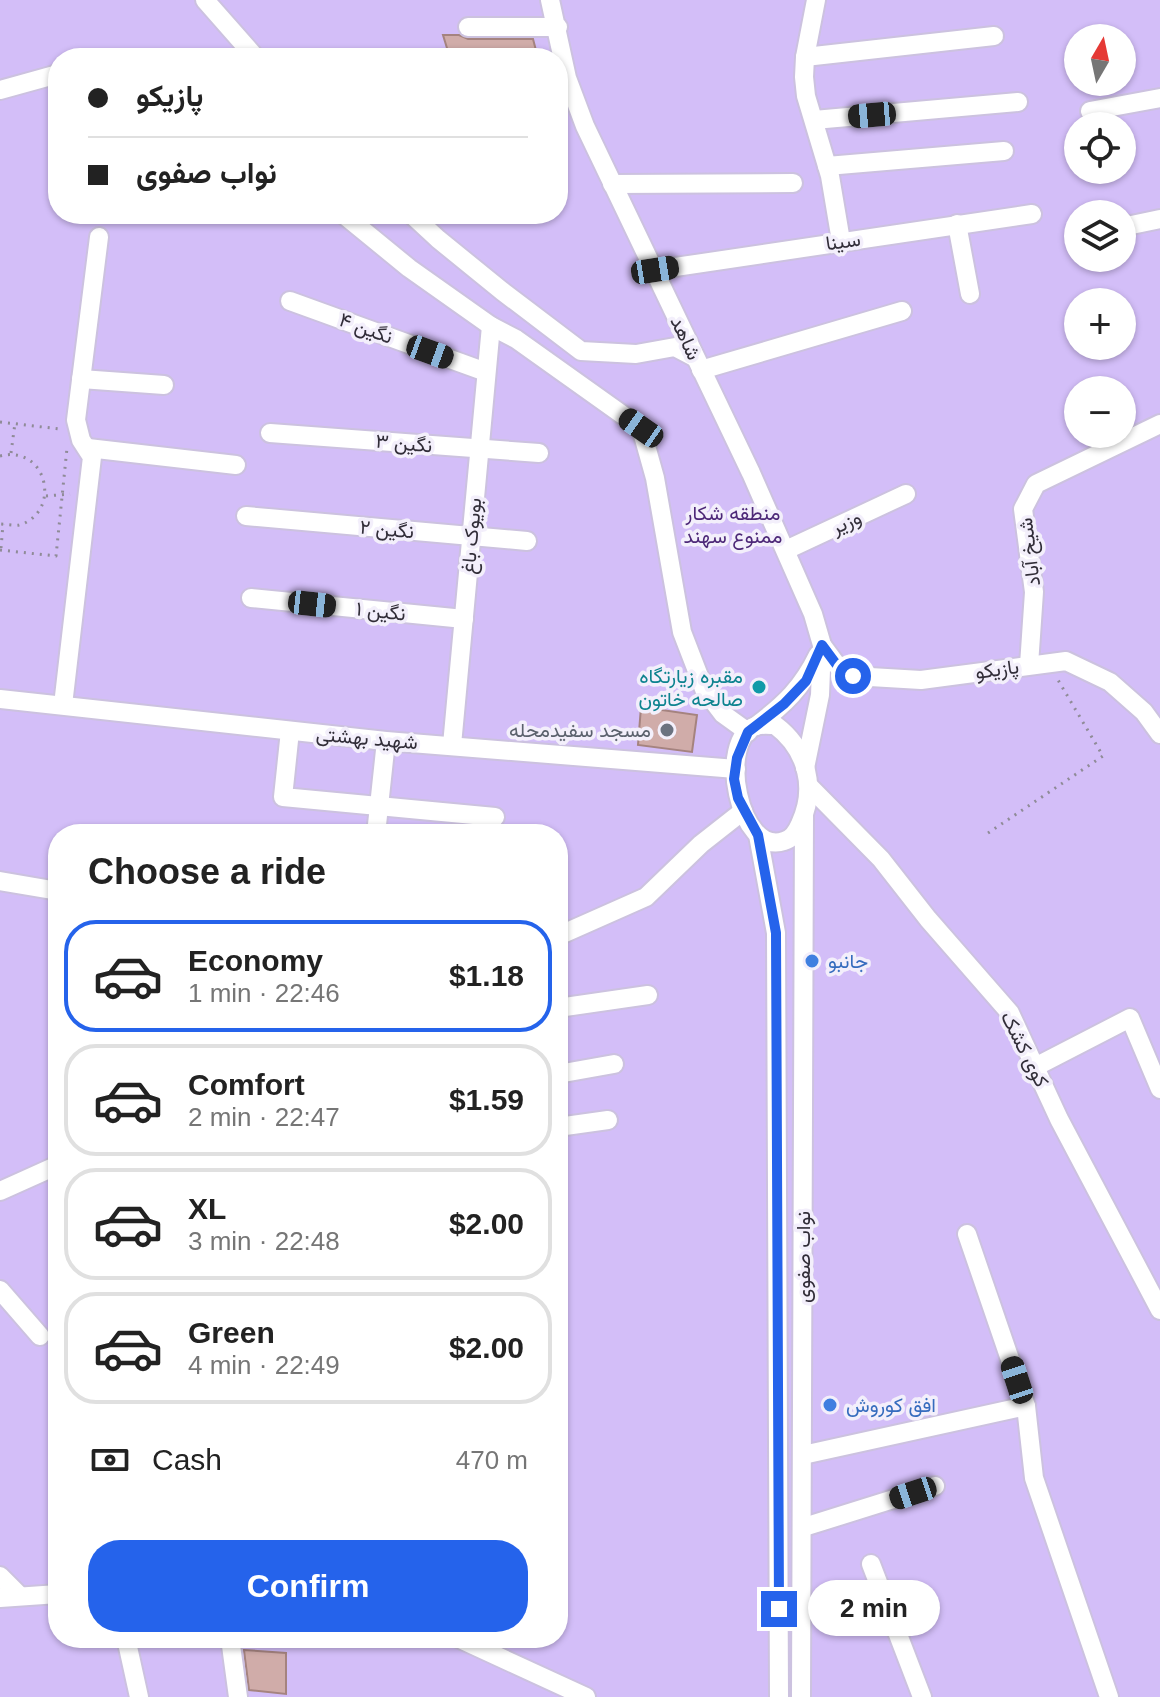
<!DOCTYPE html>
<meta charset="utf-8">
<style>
:root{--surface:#fff;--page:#f2f2f2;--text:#222;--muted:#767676;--line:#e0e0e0;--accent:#2563eb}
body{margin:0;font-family:Arial,Vazirmatn,sans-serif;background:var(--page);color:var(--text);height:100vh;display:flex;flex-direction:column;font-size:30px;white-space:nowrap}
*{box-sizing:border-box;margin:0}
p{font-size:26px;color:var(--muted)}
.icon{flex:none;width:44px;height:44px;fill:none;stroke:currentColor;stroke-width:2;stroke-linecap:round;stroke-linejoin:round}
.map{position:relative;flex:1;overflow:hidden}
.side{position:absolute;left:48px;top:824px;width:520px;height:824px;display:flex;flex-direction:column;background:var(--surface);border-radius:32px;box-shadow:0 2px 6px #0004}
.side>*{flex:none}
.top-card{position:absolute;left:48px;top:48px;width:520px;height:176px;border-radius:32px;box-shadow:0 2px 6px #0004;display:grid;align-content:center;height:176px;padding:0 40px;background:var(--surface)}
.needle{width:52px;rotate:9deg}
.controls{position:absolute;left:1064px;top:24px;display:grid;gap:16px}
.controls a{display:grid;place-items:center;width:72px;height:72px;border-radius:50%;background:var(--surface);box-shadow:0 2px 6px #0004;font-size:40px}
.end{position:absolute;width:36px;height:36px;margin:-18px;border:10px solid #2563eb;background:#fff;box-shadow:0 0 0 4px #fff}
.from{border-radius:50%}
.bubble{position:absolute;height:56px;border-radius:28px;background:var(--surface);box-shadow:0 2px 6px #0004;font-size:26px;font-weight:700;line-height:56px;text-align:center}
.car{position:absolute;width:24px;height:48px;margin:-24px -12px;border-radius:10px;box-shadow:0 0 6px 2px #0007;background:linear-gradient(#222 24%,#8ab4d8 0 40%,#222 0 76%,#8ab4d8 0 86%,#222 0)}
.top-card b{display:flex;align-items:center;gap:28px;height:76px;font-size:30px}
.top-card b+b{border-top:2px solid var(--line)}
.top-card i{width:20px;height:20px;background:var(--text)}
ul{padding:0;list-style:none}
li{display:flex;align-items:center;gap:24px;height:112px;margin:0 16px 12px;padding:0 24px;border:4px solid var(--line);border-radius:32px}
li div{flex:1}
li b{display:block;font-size:30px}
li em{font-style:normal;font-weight:700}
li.active{border-color:var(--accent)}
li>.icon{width:72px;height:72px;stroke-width:1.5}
h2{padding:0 40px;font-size:36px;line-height:96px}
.pay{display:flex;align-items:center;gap:20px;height:88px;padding:0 40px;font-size:30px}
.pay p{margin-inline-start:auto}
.action{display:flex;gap:16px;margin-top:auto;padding:16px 40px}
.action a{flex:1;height:92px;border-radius:32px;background:var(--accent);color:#fff;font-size:32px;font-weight:700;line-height:92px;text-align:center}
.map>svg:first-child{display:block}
</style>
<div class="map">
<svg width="1160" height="1697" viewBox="0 0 1160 1697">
<rect width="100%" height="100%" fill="#f3effb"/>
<path fill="#d3bef8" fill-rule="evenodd" d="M0 0H1160V1697H0ZM1078 38H1122V82H1078ZM58 58H558V214H58ZM1078 126H1122V170H1078ZM1078 214H1122V258H1078ZM1078 302H1122V346H1078ZM1078 390H1122V434H1078ZM58 834H558V1638H58Z"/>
<g fill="#d0aca9" stroke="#a5837f" stroke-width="2">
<path d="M443 35H459L468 39H533L538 58H450Z"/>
<path d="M641 707 697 715 692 752 638 745Z"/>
<path d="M244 1650 286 1653V1694L249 1690Z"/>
</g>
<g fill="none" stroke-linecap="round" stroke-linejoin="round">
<g stroke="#ccc2df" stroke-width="22">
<g id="minor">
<path d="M205 0 256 58"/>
<path d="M550 0 567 78 585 126 751 473 813 614 822 645 820 695 805 768"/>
<path d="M816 0 805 57 804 77 806 96 830 176 841 241"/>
<path d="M468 27H558"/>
<path d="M805 57 994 36"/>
<path d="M0 90 58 74"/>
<path d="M1090 111 1160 98"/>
<path d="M814 120 1018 102"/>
<path d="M827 166 1004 151"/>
<path d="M612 184 793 183"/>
<path d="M343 214 409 268 491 326 516 339 641 428 655 478 682 632 704 689 723 714 748 732"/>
<path d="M411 214 438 239 502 291 581 351 636 354 675 347 694 357"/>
<path d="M957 224 970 294"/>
<path d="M1122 227 1160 219"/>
<path d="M655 270 1032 214"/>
<path d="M290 301 486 372"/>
<path d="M701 370 902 311"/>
<path d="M81 379 164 385"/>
<path d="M270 433 539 453"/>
<path d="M88 448 236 465"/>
<path d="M246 516 527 541"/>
<path d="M786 550 906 494"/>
<path d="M251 598 464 619"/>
<path d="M822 645 842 672 853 676 921 680 1066 661 1110 682 1144 712 1160 734"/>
<path d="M1029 665 1034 592 1023 509 1036 484 1160 424"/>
<path d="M0 699 386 741 736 769"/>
<path d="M63 705 92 457 81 440 76 420 99 237"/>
<path d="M775 725C807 749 817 788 800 824 797 831 792 839 784 841 739 857 716 739 756 726 761 724 770 725 775 725Z"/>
<path d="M756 726C785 704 802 688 818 655"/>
<path d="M290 731 283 797 495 817"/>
<path d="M452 745 491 326"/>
<path d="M809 786 881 859 928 919 1010 1013 1059 1119 1160 1310"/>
<path d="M376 834 386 741"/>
<path d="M758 835 776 933 779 1697"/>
<path d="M0 881 58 891"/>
<path d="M558 936 646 897 701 844 743 811"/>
<path d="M558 1008 648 995"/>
<path d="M1035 1067 1130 1018 1160 1089"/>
<path d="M558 1074 614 1064"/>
<path d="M558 1127 608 1120"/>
<path d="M0 1191 58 1165"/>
<path d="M967 1234 1026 1406 1034 1478 1109 1697"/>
<path d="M0 1290 40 1336"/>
<path d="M803 1455 1026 1406"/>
<path d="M804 1527 935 1486"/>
<path d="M871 1564 922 1697"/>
<path d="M0 1576 20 1596"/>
<path d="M0 1598 58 1594"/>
<path d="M126 1638 139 1697"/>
<path d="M230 1638 238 1697"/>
<path d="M458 1638 586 1697"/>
<path d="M801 1697 804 816"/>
</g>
</g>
<g stroke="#8f8b97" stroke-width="3" stroke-dasharray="2 6" stroke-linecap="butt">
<path d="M0 422 60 429"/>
<path d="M11 453 15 423"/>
<path d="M0 456C48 444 62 513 19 525 14 526 5 524 0 524"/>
<path d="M46 496 70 494"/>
<path d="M1 548 3 524"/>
<path d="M0 550 56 556 67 448"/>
<path d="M988 833 1103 756 1058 680"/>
</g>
<use href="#minor" stroke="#fff" stroke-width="18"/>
</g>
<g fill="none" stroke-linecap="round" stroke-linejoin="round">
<path stroke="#2563eb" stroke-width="10" d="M779 1609 776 933 758 835 738 798 734 779 737 758 748 732 784 704 806 681 822 645 842 672 853 676"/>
</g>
<circle fill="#0f9aa8" stroke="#f3effb" stroke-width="3" cx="759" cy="687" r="8"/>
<circle fill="#6b7280" stroke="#f3effb" stroke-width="3" cx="667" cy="730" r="8"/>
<g fill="#3f7fe0" stroke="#f3effb" stroke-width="3">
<circle cx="812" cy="961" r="8"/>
<circle cx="830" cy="1405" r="8"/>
</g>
<g text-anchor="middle" stroke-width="7" stroke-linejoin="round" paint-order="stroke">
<g font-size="20" fill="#312d38" stroke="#f3effb">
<text transform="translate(843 241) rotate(-8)" y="7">سینا</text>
<text transform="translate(366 328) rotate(20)" y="7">نگین ۴</text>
<text transform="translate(686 338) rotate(65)" y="7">شاهد</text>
<text transform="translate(404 443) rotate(5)" y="7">نگین ۳</text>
<text transform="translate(846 522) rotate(-25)" y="7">وزیر</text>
<text transform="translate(387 529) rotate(5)" y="7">نگین ۲</text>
<text transform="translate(471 536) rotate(-85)" y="7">بویوک باغ</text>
<text transform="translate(1029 552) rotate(-97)" y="7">شیخ آباد</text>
<text transform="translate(381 611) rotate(6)" y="7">نگین ۱</text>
<text transform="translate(997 669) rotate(-8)" y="7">پازیکو</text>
<text transform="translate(367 738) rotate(5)" y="7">شهید بهشتی</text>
<text transform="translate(1025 1049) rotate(63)" y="7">کوی کشک</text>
<text transform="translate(803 1257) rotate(-90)" y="7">نواب صفوی</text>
</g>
<g font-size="20" fill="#4d2878" stroke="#f3effb">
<text x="733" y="520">منطقه شکار<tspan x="733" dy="23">ممنوع سهند</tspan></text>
</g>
<g font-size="20" fill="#0d838f" stroke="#f3effb" text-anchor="end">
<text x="743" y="683">مقبره زیارتگاه<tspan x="743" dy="23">صالحه خاتون</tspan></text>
</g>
<g font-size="20" fill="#5b616d" stroke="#f3effb" text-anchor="end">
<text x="651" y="737">مسجد سفیدمحله</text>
</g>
<g font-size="20" fill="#366cbe" stroke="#f3effb" text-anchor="start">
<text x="828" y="968">جانبو</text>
<text x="846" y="1412">افق کوروش</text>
</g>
</g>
</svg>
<div class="controls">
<a><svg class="needle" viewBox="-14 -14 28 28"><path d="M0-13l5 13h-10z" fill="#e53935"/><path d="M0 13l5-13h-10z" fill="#767676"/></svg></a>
<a><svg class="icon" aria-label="locate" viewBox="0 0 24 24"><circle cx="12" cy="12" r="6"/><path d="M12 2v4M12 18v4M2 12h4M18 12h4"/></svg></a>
<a><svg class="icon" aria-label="layers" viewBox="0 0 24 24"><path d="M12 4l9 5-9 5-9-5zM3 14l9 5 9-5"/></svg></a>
<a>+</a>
<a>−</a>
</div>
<i class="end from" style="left:853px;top:676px"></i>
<i class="end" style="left:779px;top:1609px"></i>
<div class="bubble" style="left:808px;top:1580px;width:132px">2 min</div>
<i class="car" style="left:872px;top:115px;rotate:265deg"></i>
<i class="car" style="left:655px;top:270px;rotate:81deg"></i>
<i class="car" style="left:430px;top:352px;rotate:110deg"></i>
<i class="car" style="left:641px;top:428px;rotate:305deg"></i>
<i class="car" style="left:312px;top:604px;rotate:96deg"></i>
<i class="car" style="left:1017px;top:1380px;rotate:342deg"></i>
<i class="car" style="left:913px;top:1493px;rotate:252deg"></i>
<div class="top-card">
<b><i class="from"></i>پازیکو</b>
<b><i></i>نواب صفوی</b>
</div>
<section class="side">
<h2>Choose a ride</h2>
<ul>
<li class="active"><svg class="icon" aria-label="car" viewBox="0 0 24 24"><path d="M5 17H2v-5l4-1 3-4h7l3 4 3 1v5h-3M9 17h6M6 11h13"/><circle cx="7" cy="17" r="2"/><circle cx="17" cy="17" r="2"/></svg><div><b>Economy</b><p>1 min · 22:46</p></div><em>$1.18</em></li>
<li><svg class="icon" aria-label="car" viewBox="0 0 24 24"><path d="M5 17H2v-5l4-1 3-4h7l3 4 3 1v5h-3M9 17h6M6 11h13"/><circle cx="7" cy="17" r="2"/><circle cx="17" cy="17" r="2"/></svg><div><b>Comfort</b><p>2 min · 22:47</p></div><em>$1.59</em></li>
<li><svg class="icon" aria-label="car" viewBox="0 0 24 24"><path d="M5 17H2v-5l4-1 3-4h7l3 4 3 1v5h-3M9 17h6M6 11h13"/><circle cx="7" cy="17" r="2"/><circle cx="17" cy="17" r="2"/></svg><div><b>XL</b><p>3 min · 22:48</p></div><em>$2.00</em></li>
<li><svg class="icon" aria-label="car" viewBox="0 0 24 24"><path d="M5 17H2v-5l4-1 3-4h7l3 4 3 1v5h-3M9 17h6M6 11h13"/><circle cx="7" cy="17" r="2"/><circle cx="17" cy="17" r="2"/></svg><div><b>Green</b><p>4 min · 22:49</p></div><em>$2.00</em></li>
</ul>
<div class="pay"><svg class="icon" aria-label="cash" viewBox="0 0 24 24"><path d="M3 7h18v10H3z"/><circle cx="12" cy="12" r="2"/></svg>Cash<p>470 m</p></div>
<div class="action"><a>Confirm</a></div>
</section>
</div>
